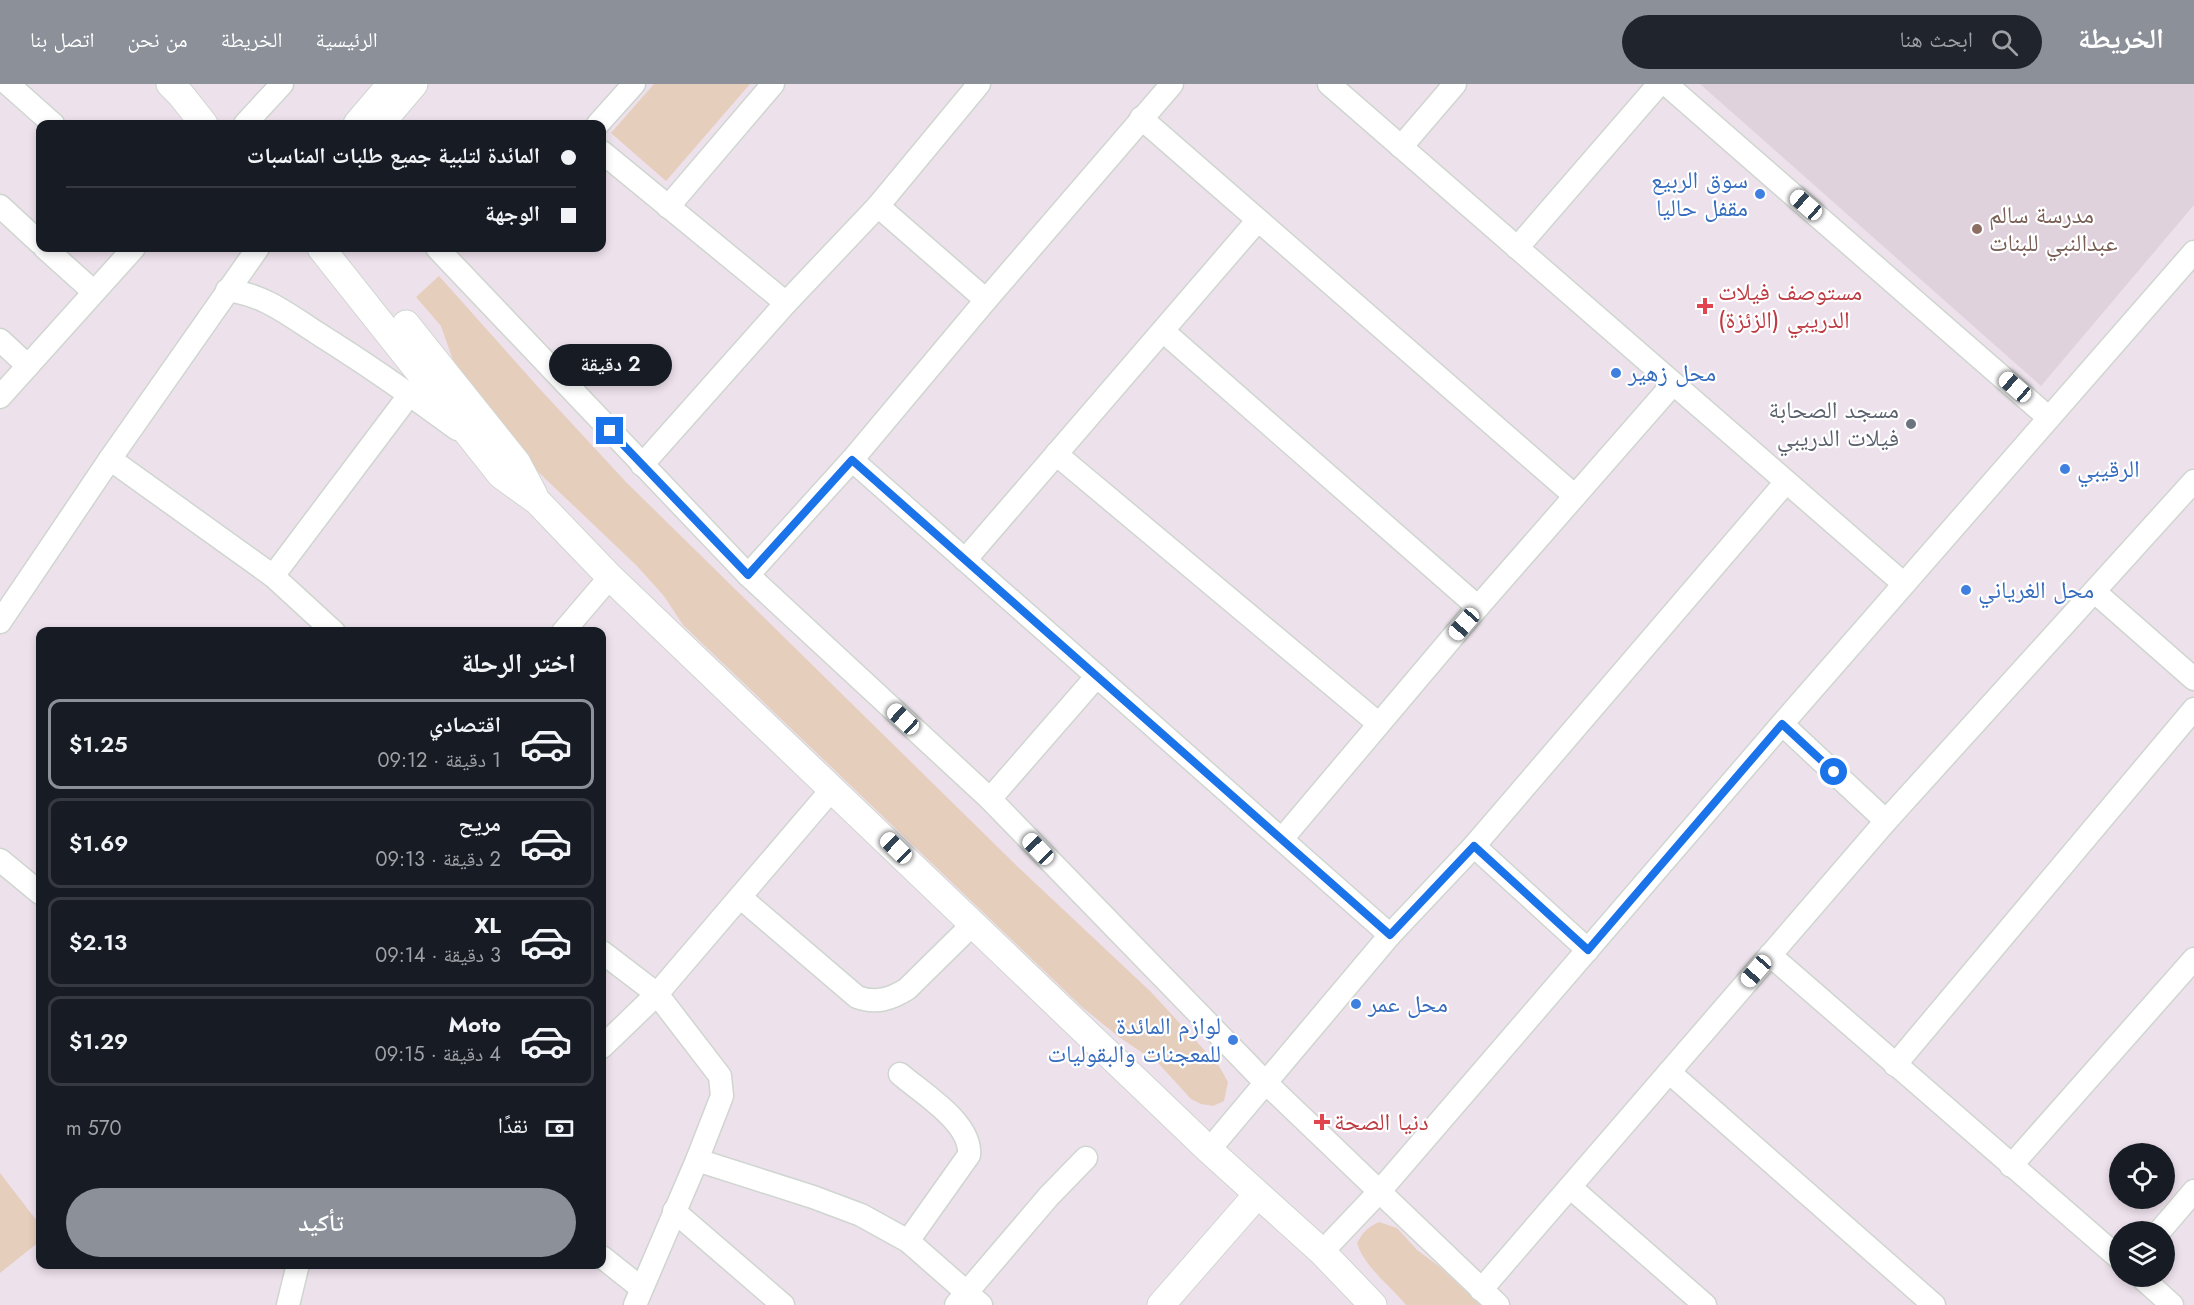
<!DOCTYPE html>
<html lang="ar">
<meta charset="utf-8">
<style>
:root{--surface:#171b24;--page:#20242c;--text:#f1f3f6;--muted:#9ea1a6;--line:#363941;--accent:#8c9099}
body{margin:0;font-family:Jost,"Noto Naskh Arabic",sans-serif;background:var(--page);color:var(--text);direction:rtl;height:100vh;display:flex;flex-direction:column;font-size:22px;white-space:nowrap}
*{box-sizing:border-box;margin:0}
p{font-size:20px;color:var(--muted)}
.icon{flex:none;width:33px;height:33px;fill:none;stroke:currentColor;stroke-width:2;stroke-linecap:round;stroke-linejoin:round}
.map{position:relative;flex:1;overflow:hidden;direction:ltr}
.details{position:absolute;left:36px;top:543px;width:570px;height:642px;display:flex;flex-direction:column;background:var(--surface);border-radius:12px;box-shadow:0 3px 9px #0003;direction:rtl}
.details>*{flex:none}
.top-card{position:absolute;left:36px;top:36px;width:570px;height:132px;border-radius:12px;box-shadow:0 3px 9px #0003;direction:rtl;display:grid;align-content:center;height:132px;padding:0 30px;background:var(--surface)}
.controls{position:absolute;left:2109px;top:1059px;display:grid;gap:12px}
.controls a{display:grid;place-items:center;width:66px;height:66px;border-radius:50%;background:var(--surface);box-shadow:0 3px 9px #0003;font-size:30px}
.end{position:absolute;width:27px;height:27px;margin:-14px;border:8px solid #1a73e8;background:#fff;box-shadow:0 0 0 3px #fff}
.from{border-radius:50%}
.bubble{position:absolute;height:42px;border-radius:21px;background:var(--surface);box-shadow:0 3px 9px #0003;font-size:20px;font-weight:600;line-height:42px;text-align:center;direction:rtl}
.car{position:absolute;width:18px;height:36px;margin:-18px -9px;border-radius:8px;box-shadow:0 0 4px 2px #0007;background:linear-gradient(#fff 24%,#345 0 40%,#fff 0 76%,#345 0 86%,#fff 0)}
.top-card b{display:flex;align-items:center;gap:21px;height:57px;font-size:22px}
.top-card b+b{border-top:2px solid var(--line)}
.top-card i{width:15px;height:15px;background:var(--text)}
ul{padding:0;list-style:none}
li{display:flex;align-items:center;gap:18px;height:90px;margin:0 12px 9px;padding:0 18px;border:3px solid var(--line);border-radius:12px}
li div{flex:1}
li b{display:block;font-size:22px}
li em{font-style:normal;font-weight:600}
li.selected{border-color:var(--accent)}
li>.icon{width:54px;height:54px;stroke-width:1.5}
h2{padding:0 30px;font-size:27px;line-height:72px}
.pay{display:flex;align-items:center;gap:15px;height:66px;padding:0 30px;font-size:22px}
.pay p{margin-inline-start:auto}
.cta{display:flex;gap:12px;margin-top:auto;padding:12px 30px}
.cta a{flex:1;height:69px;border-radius:36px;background:var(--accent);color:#fff;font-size:24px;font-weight:600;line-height:69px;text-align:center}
header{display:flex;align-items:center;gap:36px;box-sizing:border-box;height:84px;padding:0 30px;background:var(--accent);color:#fff}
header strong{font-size:28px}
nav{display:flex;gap:33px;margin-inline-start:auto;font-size:21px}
.search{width:420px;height:54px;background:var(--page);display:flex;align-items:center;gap:15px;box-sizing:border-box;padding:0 21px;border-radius:33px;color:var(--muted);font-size:22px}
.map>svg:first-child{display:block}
</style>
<header>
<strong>الخريطة</strong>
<div class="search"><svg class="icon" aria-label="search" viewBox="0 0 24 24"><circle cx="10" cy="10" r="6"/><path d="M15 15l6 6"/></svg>ابحث هنا</div>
<nav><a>الرئيسية</a><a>الخريطة</a><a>من نحن</a><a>اتصل بنا</a></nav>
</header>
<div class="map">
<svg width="2194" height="1221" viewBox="0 0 2194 1221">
<rect width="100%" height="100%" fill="#ede1eb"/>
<path fill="#dfd2dd" d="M1700 0H2194V121L2041 302Z"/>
<g fill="#e6cebd">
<path d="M654 0H750L666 97 611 49Z"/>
<path d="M439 192 538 303 626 398 1018 783 1151 908 1219 982 1228 998 1224 1017 1213 1022 1201 1020 1191 1015 1159 980 1119 953 1082 923 683 541 664 512 637 482 533 383 455 282 441 242 416 213Z"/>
<path d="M0 1089 40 1141V1157L0 1189Z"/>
<path d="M1379 1138 1397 1144 1417 1166 1440 1183 1480 1221H1406C1390 1201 1365 1184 1357 1159 1363 1148 1368 1143 1379 1138Z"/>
</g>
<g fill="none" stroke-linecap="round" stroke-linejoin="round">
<g stroke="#cfd6d0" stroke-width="25">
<g id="minor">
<path d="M8 0 53 40"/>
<path d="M1329 0 1904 500"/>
<path d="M1666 0 2049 334"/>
<path d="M1141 34 1575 412"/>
<path d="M245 40 282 0"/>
<path d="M598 40 634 0"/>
<path d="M1401 63 1455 0"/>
<path d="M602 68 786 219"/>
<path d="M0 122 40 159"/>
<path d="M878 122 986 216"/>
<path d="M668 123 773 0"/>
<path d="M45 164 94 208"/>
<path d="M437 164 748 491 990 715 1265 998 1498 1221"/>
<path d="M1517 164 1659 0"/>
<path d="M227 206C262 210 288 230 317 249 365 279 411 311 457 345"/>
<path d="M1163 247 1478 523"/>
<path d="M0 256 28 282"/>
<path d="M0 313 134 164"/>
<path d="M1056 370 1379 640"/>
<path d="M110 375 273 492 334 548"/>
<path d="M852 376 1390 851"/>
<path d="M642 381 786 219 878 122 979 0"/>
<path d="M965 476 1258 136"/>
<path d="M748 491 852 376 986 216 1172 0"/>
<path d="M273 492 410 310"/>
<path d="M2095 508 2194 595"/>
<path d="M0 538 110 375 258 164"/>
<path d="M563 548 610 493"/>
<path d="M1782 640 1886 737"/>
<path d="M990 715 1097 592"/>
<path d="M1282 755 1478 523 1673 300"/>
<path d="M1474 762 1588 866"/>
<path d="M0 776 40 809"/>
<path d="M740 813 857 913C876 920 891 915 907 905L974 839"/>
<path d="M602 868 657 910 720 992 722 1012 697 1076 635 1221"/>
<path d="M1770 871 2120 1175"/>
<path d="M602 963 657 910 833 704"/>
<path d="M1895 981 2194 625"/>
<path d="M1669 988 1934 1221"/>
<path d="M900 990C923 1010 972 1039 969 1071L908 1157"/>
<path d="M1209 1066 1390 851 1474 762 1786 398"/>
<path d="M697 1076 813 1113 861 1131 908 1157 981 1221"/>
<path d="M2011 1082 2194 875"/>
<path d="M1570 1103 1705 1221"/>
<path d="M674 1127 783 1221"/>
<path d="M2159 1148 2194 1107"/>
<path d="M1322 1168 1379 1108 1782 640 2194 168"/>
<path d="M602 1173 641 1204"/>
<path d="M2140 1192 2172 1221"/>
<path d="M1481 1206 1886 737 2194 397"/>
<path d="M288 1221 298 1180"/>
<path d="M956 1221 1049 1112 1086 1074"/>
</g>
</g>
<g stroke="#cfd6d0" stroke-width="29">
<g id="tertiary">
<path d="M170 0 181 11 204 40"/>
<path d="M386 33 414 0"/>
<path d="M357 40 391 0"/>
<path d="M321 164 501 391 537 417 610 493 1209 1066 1322 1168 1373 1221"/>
<path d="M406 240 517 379 534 411"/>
<path d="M1161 1221 1257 1111"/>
</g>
</g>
<use href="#minor" stroke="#fff" stroke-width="22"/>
<use href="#tertiary" stroke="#fff" stroke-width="27"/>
</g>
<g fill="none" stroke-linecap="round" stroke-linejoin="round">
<path stroke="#1a73e8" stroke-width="8" d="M610 347 748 491 852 376 1390 851 1474 762 1588 866 1782 640 1834 688"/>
</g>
<g fill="#3f7fe0" stroke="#fff" stroke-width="2">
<circle cx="1760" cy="110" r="6"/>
<circle cx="1616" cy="289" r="6"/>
<circle cx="2065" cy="385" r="6"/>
<circle cx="1966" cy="506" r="6"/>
<circle cx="1356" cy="920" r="6"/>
<circle cx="1233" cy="956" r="6"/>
</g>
<circle fill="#8d6e63" stroke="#fff" stroke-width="2" cx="1977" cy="145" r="6"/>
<g fill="#e0444e" stroke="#fff" stroke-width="2">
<path d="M1702 213h6v6h6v6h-6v6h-6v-6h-6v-6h6z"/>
<path d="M1319 1029h6v6h6v6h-6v6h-6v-6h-6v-6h6z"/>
</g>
<circle fill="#6b7280" stroke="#fff" stroke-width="2" cx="1911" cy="340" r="6"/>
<g text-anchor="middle" stroke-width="4.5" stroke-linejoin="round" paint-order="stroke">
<g font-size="24" fill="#366cbe" stroke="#fff" text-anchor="start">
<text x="1748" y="104" text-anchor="end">سوق الربيع<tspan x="1748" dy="28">مقفل حاليا</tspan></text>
<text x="1628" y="297">محل زهير</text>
<text x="2077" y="393">الرقيبي</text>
<text x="1978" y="514">محل الغرياني</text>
<text x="1368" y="928">محل عمر</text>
<text x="1221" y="950" text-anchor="end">لوازم المائدة<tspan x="1221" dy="28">للمعجنات والبقوليات</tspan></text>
</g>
<g font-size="24" fill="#785e54" stroke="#fff" text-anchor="start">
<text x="1989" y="139">مدرسة سالم<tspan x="1989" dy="28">عبدالنبي للبنات</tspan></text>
</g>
<g font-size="24" fill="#be3a42" stroke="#fff" text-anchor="start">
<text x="1718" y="216">مستوصف فيلات<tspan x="1718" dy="28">الدريبي (الزئزة)</tspan></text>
<text x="1334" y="1046">دنيا الصحة</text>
</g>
<g font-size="24" fill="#5b616d" stroke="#fff" text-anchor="end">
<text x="1899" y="334">مسجد الصحابة<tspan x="1899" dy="28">فيلات الدريبي</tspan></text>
</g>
</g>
</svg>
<div class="controls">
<a><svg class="icon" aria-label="locate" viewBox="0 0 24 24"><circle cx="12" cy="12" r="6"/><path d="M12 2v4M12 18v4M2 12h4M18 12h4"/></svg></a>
<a><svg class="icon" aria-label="layers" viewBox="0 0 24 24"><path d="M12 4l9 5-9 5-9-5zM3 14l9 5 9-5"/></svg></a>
</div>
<i class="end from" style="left:1834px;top:688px"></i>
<i class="end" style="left:610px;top:347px"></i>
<div class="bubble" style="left:549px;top:260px;width:123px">2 دقيقة</div>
<i class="car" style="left:1806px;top:121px;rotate:311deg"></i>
<i class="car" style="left:2015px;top:303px;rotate:311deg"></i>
<i class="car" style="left:1464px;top:540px;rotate:221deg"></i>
<i class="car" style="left:903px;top:635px;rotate:313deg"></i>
<i class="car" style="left:896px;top:764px;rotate:314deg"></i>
<i class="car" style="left:1038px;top:765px;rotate:316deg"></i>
<i class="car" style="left:1756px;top:887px;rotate:221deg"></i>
<div class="top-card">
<b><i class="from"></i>المائدة لتلبية جميع طلبات المناسبات</b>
<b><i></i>الوجهة</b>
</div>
<section class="details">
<h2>اختر الرحلة</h2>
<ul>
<li class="selected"><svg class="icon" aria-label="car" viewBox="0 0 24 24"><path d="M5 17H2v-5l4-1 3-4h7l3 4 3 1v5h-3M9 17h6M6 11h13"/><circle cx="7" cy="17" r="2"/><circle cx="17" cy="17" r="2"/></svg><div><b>اقتصادي</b><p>1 دقيقة · 09:12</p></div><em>$1.25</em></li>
<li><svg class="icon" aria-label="car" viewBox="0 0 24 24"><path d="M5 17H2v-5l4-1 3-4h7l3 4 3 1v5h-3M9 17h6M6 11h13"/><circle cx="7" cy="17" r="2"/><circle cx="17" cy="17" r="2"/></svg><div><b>مريح</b><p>2 دقيقة · 09:13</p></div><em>$1.69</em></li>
<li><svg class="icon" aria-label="car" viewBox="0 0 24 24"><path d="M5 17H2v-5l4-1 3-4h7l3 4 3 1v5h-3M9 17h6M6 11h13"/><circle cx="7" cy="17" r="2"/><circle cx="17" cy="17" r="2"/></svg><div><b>XL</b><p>3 دقيقة · 09:14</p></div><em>$2.13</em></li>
<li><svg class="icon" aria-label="car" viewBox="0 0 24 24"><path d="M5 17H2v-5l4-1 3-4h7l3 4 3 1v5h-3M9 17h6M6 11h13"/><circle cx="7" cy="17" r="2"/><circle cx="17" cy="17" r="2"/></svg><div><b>Moto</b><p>4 دقيقة · 09:15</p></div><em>$1.29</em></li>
</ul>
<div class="pay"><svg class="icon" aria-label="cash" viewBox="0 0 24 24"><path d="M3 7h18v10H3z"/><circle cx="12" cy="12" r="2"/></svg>نقدًا<p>570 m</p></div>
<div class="cta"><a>تأكيد</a></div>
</section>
</div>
